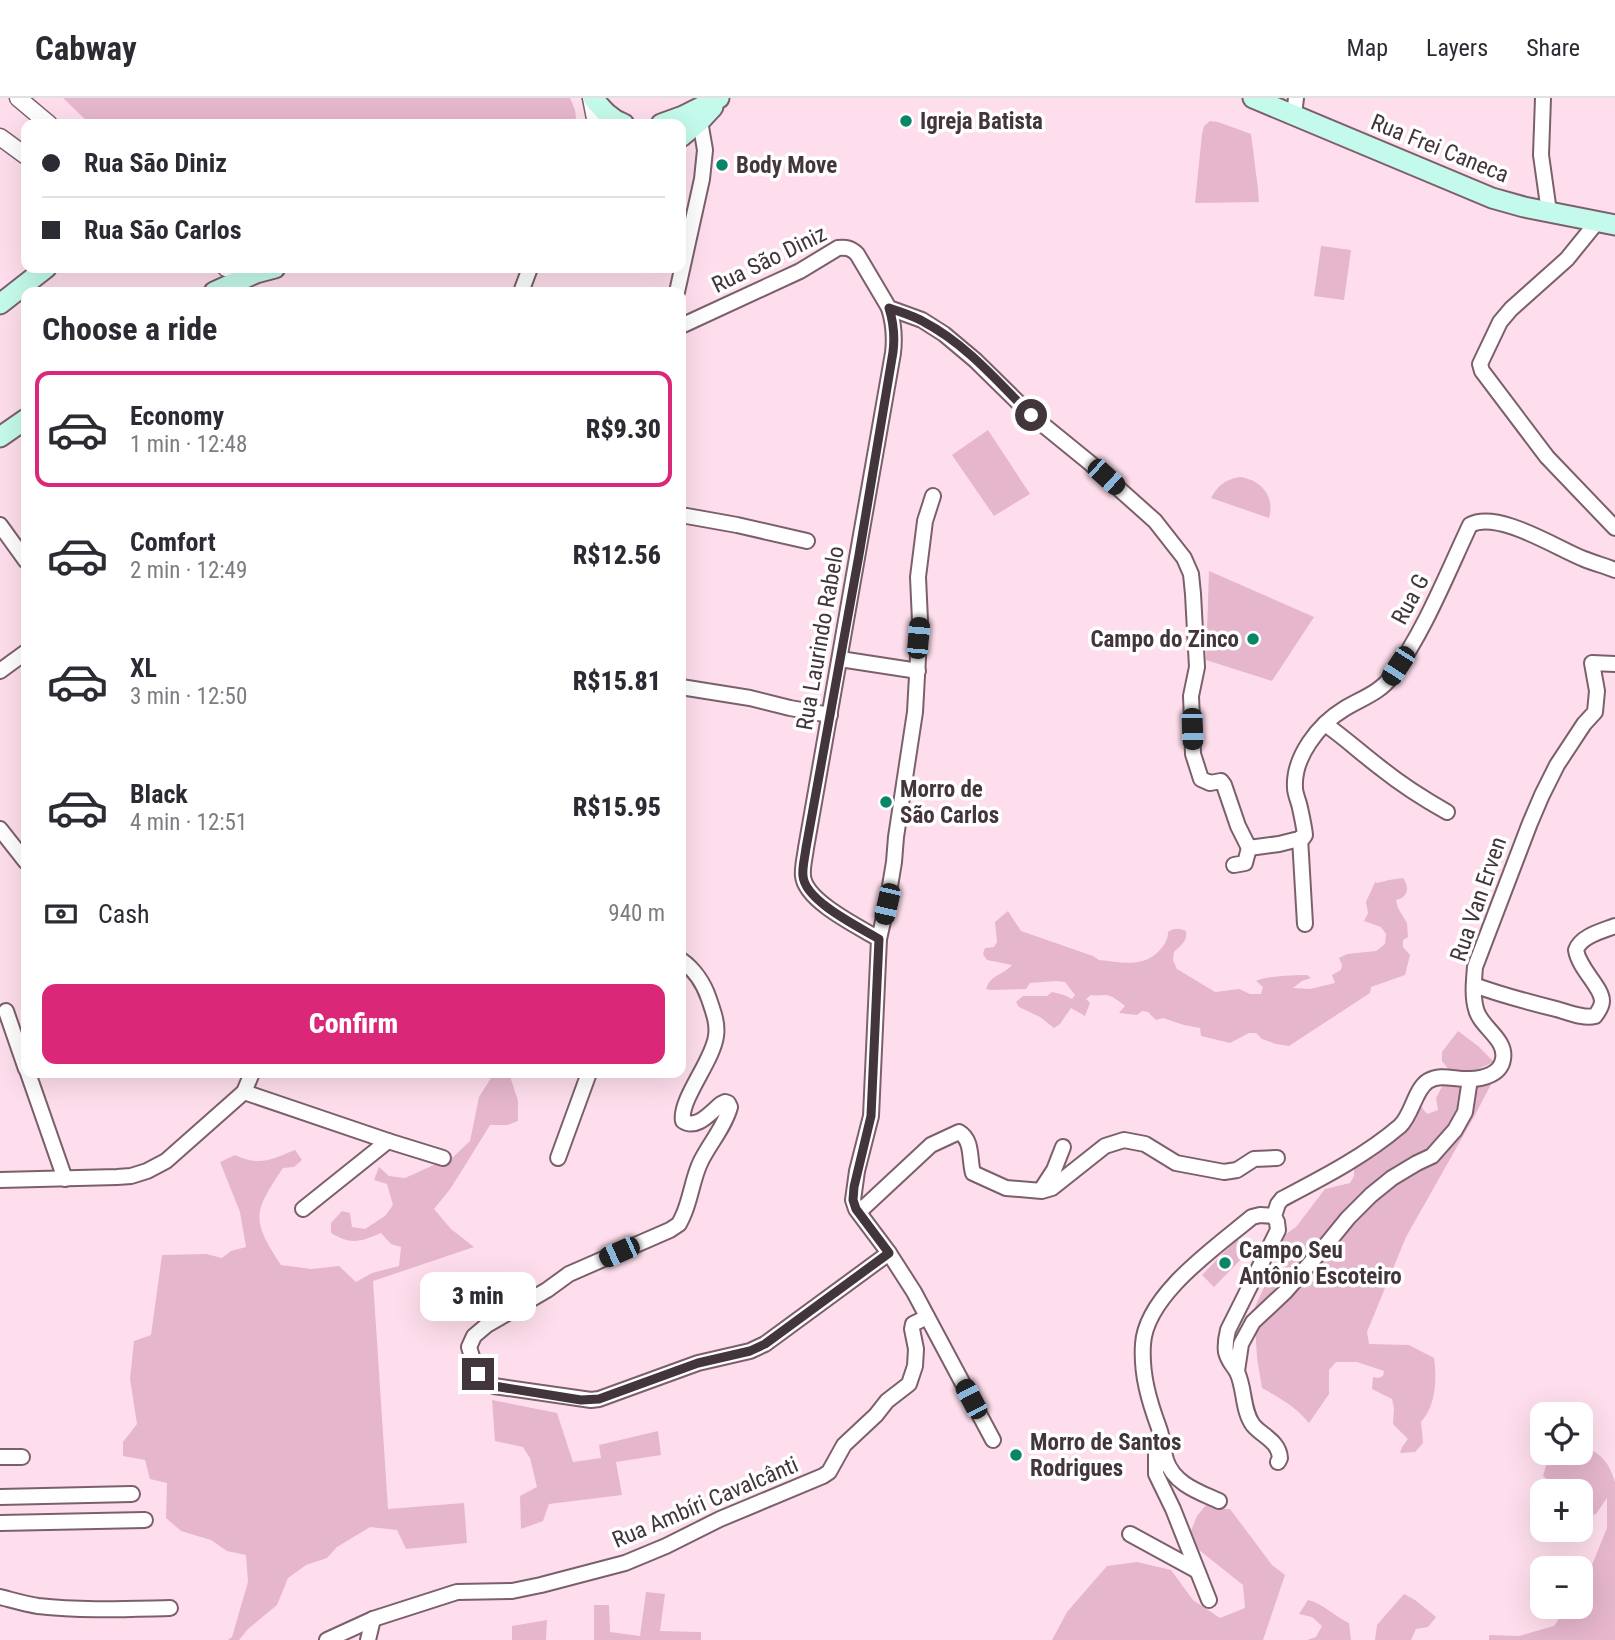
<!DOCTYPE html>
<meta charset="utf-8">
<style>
:root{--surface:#fff;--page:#f2f2f3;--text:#2b2b33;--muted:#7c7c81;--line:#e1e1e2;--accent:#db2777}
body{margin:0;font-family:"Roboto Condensed",sans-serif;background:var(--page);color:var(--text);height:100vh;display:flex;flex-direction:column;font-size:26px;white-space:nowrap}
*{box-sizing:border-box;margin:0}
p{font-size:23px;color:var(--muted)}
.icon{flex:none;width:38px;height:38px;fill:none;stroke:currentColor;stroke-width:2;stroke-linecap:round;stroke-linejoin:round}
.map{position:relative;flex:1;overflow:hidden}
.panel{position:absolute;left:21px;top:189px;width:665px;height:791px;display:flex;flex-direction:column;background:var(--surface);border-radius:14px;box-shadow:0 7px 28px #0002}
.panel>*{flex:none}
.top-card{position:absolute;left:21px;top:21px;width:665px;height:154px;border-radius:14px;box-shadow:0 7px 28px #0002;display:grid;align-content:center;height:154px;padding:0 21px;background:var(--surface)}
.controls{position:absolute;left:1530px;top:1304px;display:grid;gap:14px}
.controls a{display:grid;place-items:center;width:63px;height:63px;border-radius:14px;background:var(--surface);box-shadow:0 7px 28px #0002;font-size:35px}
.end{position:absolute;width:32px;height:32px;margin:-16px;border:9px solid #42353b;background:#fff;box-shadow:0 0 0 4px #fff}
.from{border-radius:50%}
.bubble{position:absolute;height:49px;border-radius:14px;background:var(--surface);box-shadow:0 7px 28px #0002;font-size:23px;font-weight:800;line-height:49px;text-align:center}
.car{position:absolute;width:21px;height:42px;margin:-21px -10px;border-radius:9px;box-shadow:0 0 5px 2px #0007;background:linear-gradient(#222 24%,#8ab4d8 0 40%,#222 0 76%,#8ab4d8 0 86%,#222 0)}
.top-card b{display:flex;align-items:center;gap:24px;height:66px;font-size:26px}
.top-card b+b{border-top:2px solid var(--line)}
.top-card i{width:18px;height:18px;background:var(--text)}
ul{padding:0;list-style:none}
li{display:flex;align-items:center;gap:21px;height:116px;margin:0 14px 10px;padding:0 7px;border:4px solid transparent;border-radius:14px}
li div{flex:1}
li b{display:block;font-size:26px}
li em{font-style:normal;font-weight:800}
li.selected{border-color:var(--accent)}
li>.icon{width:63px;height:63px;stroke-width:1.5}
h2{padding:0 21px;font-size:32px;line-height:84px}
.pay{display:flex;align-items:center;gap:18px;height:77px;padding:0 21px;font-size:26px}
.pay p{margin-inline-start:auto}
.cta{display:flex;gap:14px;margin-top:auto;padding:14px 21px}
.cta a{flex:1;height:80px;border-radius:14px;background:var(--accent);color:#fff;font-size:28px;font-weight:800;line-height:80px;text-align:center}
header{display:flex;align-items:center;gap:42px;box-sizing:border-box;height:98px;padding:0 35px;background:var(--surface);border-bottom:2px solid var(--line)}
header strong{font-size:33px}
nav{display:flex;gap:38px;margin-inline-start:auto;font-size:24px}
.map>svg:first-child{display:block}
</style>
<header>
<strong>Cabway</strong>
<nav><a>Map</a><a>Layers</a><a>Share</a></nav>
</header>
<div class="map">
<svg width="1615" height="1542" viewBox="0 0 1615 1542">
<rect width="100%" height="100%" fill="#fedeec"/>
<g fill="#e6b6cc">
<path d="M63 0H570L575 12 576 20 574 26H90Z"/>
<path d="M1210 23 1218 24 1251 36 1258 91 1259 104 1195 105 1202 36 1204 28Z"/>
<path d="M1321 148 1351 152 1344 202 1314 198Z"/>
<path d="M988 332 1030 396 994 418 952 357Z"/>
<path d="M1240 379C1262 382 1275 399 1269 420L1211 400C1217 388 1226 381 1240 379Z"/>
<path d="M1209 473 1314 519 1272 583 1206 562Z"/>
<path d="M1403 780C1410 789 1408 800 1396 802L1398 810 1407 825 1408 839 1403 842V849L1410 857 1405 877 1371 889 1370 895 1289 948 1276 946 1262 941 1256 935H1249L1230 945 1201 938 1200 930 1184 927 1163 920 1156 922 1148 914 1142 913 1137 917 1119 915 1125 908C1120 904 1113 898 1106 897 1102 897 1096 898 1091 897L1086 901 1090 905 1085 918 1071 910 1060 926 1054 930 1040 919 1019 909 1016 904 1023 898H1047L1052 894 1064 897 1072 901 1075 897 1065 884 1056 883 1030 885 1026 891 990 892 986 891C991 876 1002 878 1012 867L987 862 983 856 985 850 994 849 997 844 995 824 1008 813 1021 833 1093 858 1099 862C1121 864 1141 870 1158 854 1164 848 1168 842 1168 834 1174 830 1179 830 1186 833 1188 843 1181 847 1174 854L1173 862 1177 871 1215 894 1239 891 1250 896H1261L1263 889 1256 883C1265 878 1295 877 1307 877L1311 880 1302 883 1293 890 1310 891 1335 885 1332 877 1341 872 1342 867 1339 860 1347 856 1376 853 1385 846 1386 836 1381 829 1364 823 1368 815 1366 804 1375 784 1377 785 1389 782Z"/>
<path d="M1458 933 1478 948 1494 964 1469 975 1449 972 1442 963V954Z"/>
<path d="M489 975H509L518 1003V1023L507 1027H490L451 1090 434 1111 451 1131 474 1149 373 1183 388 1411 464 1405 467 1445 406 1451 397 1432 370 1429 337 1449 327 1460 306 1467 288 1480 277 1507 248 1531 239 1542H228L232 1539 248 1484 246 1457 227 1453 211 1442 181 1433 166 1420 167 1385 150 1381 145 1362 123 1358V1344L137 1326 130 1281 134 1243 151 1237 162 1157 206 1156 222 1160 231 1153 246 1149 240 1114 220 1064 235 1057C260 1069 272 1061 295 1052L302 1062 294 1069 283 1070C253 1115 251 1121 281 1167L311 1171 339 1168 356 1184 372 1175 399 1168 401 1149 391 1146 381 1135C360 1144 351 1147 331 1135V1125L342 1113 350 1115 352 1129 365 1131 385 1118 393 1107 387 1086 374 1082 379 1069 389 1078 405 1080 436 1066 452 1060 470 1043 479 999 491 980Z"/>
<path d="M1496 977 1475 1017 1406 1139 1367 1234 1369 1246 1409 1247 1434 1260C1437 1281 1436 1308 1421 1324L1423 1345 1415 1354 1400 1355 1402 1349 1408 1341 1393 1326 1394 1310 1392 1301 1372 1291 1373 1279 1378 1280 1383 1278 1384 1273 1357 1264H1336L1329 1272V1296L1309 1325C1296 1309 1280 1300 1262 1290L1257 1260 1254 1211 1268 1181 1282 1139 1296 1129 1325 1091 1350 1085 1354 1078V1069L1420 1007 1427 1016 1438 1012 1436 1000 1447 979Z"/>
<path d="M1237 1141 1249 1153 1214 1189 1202 1177Z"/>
<path d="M492 1302 557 1315 573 1364 601 1360 599 1347 658 1333 661 1357 616 1364 622 1397 549 1406 543 1423 521 1431 520 1398 537 1389 530 1360 523 1349 495 1343Z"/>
<path d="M1580 1348C1600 1353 1609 1364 1615 1384V1542H1489V1537L1519 1538 1554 1528 1567 1509 1580 1508V1489L1587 1479 1607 1430V1400L1596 1416 1580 1420V1393H1559L1543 1378 1546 1368 1555 1355 1580 1354Z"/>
<path d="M1206 1407 1217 1411H1230L1272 1467 1285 1477 1263 1542H1052L1067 1514 1107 1468 1137 1464 1171 1472 1193 1502 1220 1520 1245 1510 1243 1487 1199 1452 1191 1433 1197 1418Z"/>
<path d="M646 1494 665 1496 660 1533 701 1534V1542H594V1507H609L610 1534 640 1538Z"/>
<path d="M1404 1496 1415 1502 1436 1519 1428 1529 1416 1531 1411 1542H1375L1377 1527Z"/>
<path d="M1308 1502C1324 1506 1334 1518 1349 1525L1351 1542H1307L1316 1539 1322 1528 1312 1519 1299 1516Z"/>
<path d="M547 1522 546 1542H512V1528Z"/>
</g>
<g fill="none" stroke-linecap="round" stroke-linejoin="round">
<g stroke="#7b606c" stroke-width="18">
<g id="minor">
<path d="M1543 0 1541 57 1549 114"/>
<path d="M1294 17 1296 0"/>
<path d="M1597 124 1567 161 1511 211 1500 224 1480 266 1482 273 1547 359 1615 430"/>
<path d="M521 194 530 170"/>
<path d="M677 194 702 81 705 52 700 23"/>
<path d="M681 228 800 173 838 150C846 149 851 150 857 156L889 210 922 222 944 236 975 262 1031 317 1090 365 1155 423 1184 460 1191 476 1193 496 1197 569 1191 598 1192 622 1193 656 1201 681 1210 685 1221 683 1224 687 1238 728 1249 750 1279 746 1303 740 1305 737C1304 728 1302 719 1300 710 1299 704 1295 696 1295 690 1293 659 1319 626 1344 611 1360 601 1380 595 1392 578 1425 532 1446 478 1470 427 1498 412 1556 450 1584 461 1594 465 1605 468 1615 472"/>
<path d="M933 398 925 423 918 479 920 523 915 614 896 739 894 764 887 806 879 841 871 1018 857 1073 853 1102 856 1111 889 1155 914 1194 993 1342"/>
<path d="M681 417 737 427 807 443"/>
<path d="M0 427 26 463"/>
<path d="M840 561 918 573"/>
<path d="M0 573 26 554"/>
<path d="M681 589 750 600 790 610 830 617"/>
<path d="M1325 626C1345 640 1362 656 1382 671 1402 687 1424 701 1447 714"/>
<path d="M0 731 26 764"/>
<path d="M1300 740 1305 826"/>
<path d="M1234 767 1245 765 1249 750"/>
<path d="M879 841C859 829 805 803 803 778 802 769 805 759 806 750L893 255C895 238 894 226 889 210"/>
<path d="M681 862C694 871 704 886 709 901 713 913 718 925 716 938 713 963 679 1002 683 1023 697 1032 710 1015 721 1006L725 1004 728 1005 730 1009C725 1028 710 1045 701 1063 692 1081 691 1102 682 1120L679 1126 670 1132 569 1176 547 1192 487 1227 474 1238 469 1249C474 1266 478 1280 494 1288L591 1302 599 1301 698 1265 750 1253 765 1246 889 1155"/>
<path d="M1474 887C1501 897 1528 904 1556 911 1568 914 1583 921 1595 918 1598 914 1602 909 1602 903 1602 889 1579 871 1576 852 1581 838 1602 833 1615 828"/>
<path d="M6 913 26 971"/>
<path d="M28 975 65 1081"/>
<path d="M244 994 388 1043 303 1111"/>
<path d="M388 1043 443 1060"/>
<path d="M558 1060 589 975"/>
<path d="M0 1082 117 1079 131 1078 147 1073 166 1063 244 994 252 975"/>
<path d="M1041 1092 1054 1072 1063 1049"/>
<path d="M859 1114 931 1047 959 1034C973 1042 969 1061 973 1075L1006 1090 1042 1093 1052 1090 1105 1048 1124 1042 1145 1046 1176 1065 1224 1074 1237 1072 1254 1061 1277 1060"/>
<path d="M1237 1273 1241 1246 1253 1224 1285 1194 1326 1147 1348 1120 1371 1097 1392 1080 1417 1065 1432 1058 1455 1032 1465 1014 1470 981"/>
<path d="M1159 1343 1156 1351V1376L1173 1411 1209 1502"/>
<path d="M0 1359H22"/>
<path d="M1278 1364 1280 1360C1279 1343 1262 1338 1253 1327 1242 1312 1245 1290 1237 1274 1233 1267 1228 1263 1226 1254 1225 1247 1226 1240 1228 1232L1278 1132 1277 1124 1274 1118 1278 1106 1282 1101C1322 1080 1365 1058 1400 1028 1412 1017 1415 991 1428 983 1441 975 1455 982 1470 981 1483 981 1501 976 1503 961 1507 941 1480 929 1476 911 1472 898 1474 882 1475 869L1530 725 1542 697 1557 667 1584 626 1595 614 1597 593 1592 565 1615 566"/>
<path d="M0 1399 132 1396"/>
<path d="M1219 1403C1199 1394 1174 1386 1166 1362 1163 1352 1163 1340 1159 1330 1149 1303 1141 1276 1143 1246 1146 1197 1216 1149 1252 1119L1260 1117 1274 1118"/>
<path d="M0 1425 145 1422"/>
<path d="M1130 1436 1196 1472"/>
<path d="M0 1499C12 1502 25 1506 38 1508 82 1513 126 1511 170 1510"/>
<path d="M327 1542 373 1521 457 1494 512 1493 541 1487 625 1465 666 1448 720 1421 823 1378 829 1374 844 1347 876 1317 887 1303 909 1286 915 1268 916 1251 912 1231 913 1226 927 1219"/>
<path d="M368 1542 373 1521"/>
</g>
</g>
<g stroke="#7b606c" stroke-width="19">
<g id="tertiary">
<path d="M18 0 49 26"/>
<path d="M591 0 596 26"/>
<path d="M0 39 26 58"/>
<path d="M226 170 256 175"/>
</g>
</g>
<g stroke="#7b606c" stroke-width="23">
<g id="secondary">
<path d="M593 0C602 11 610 21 624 26"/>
<path d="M1253 0 1492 100 1524 109 1615 127"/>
<path d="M661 26 683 18 719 0"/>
<path d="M681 39 700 23 713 9"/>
<path d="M214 194 256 175 275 170"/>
<path d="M0 206 46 170"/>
<path d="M0 339 26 321"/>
</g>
</g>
<use href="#minor" stroke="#fff" stroke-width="14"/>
<use href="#tertiary" stroke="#fff" stroke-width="16"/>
<use href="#secondary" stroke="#c4faeb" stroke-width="19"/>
</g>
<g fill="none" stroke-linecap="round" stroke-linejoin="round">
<path stroke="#42353b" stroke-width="9" d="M478 1276 485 1284 494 1288 581 1302 599 1301 698 1265 750 1253 765 1246 889 1155 856 1111 853 1102 854 1089 871 1018 879 841C859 829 805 803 803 778 802 769 805 759 806 750L859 457 893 254C895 238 894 226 889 210 900 214 914 218 924 224 966 246 998 284 1031 317"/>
</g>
<g fill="#098667" stroke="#fff" stroke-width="2.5">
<circle cx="906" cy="23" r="7"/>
<circle cx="722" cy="67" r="7"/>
<circle cx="1253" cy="541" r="7"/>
<circle cx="886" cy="704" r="7"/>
<circle cx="1225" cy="1165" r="7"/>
<circle cx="1016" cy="1357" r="7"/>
</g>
<g text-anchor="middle" stroke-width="7" stroke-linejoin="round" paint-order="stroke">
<g font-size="23" font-weight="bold" fill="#42353b" stroke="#fff" text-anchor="start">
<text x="920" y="31">Igreja Batista</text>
<text x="736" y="75">Body Move</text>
<text x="1239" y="549" text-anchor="end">Campo do Zinco</text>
<text x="900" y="699">Morro de<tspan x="900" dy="26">São Carlos</tspan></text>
<text x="1239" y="1160">Campo Seu<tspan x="1239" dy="26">Antônio Escoteiro</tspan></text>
<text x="1030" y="1352">Morro de Santos<tspan x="1030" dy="26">Rodrigues</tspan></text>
</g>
<g font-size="23" fill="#42353b" stroke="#fff">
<text transform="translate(1440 50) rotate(22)" y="8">Rua Frei Caneca</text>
<text transform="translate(769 161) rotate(-26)" y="8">Rua São Diniz</text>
<text transform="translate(1410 501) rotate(-62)" y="8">Rua G</text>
<text transform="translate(820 540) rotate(-80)" y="8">Rua Laurindo Rabelo</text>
<text transform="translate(1478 801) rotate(-71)" y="8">Rua Van Erven</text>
<text transform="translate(705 1404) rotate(-23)" y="8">Rua Ambíri Cavalcânti</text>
</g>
</g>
</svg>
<div class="controls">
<a><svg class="icon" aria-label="locate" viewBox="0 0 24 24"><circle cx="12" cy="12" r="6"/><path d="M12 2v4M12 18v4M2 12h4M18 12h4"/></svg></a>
<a>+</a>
<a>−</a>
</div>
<i class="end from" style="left:1031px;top:317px"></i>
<i class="end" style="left:478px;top:1276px"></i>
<div class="bubble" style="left:420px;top:1174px;width:116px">3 min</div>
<i class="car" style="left:1106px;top:379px;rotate:132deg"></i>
<i class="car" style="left:918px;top:540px;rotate:5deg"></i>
<i class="car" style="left:1398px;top:568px;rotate:213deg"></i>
<i class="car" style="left:1192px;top:631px;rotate:178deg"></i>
<i class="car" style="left:887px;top:806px;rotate:193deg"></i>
<i class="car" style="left:619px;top:1154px;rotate:246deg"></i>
<i class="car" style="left:971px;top:1301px;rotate:332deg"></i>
<div class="top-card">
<b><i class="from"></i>Rua São Diniz</b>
<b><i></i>Rua São Carlos</b>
</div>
<section class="panel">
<h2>Choose a ride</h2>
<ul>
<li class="selected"><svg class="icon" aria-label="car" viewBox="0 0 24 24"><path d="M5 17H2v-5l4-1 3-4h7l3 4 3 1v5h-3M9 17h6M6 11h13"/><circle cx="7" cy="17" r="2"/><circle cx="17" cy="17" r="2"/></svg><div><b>Economy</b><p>1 min · 12:48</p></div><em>R$9.30</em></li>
<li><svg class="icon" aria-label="car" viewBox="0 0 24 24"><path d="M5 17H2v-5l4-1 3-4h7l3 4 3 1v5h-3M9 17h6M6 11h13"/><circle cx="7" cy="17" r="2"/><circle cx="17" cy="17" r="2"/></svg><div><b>Comfort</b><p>2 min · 12:49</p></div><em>R$12.56</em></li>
<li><svg class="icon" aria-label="car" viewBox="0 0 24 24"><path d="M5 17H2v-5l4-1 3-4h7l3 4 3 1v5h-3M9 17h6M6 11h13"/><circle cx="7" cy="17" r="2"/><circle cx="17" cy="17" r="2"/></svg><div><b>XL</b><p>3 min · 12:50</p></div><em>R$15.81</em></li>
<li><svg class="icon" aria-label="car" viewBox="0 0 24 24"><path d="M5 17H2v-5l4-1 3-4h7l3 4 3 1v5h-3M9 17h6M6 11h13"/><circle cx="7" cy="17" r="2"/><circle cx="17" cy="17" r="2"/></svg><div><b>Black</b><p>4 min · 12:51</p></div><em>R$15.95</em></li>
</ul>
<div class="pay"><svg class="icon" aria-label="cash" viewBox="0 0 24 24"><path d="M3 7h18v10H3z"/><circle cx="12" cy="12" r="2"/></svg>Cash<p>940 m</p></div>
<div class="cta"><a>Confirm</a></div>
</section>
</div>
